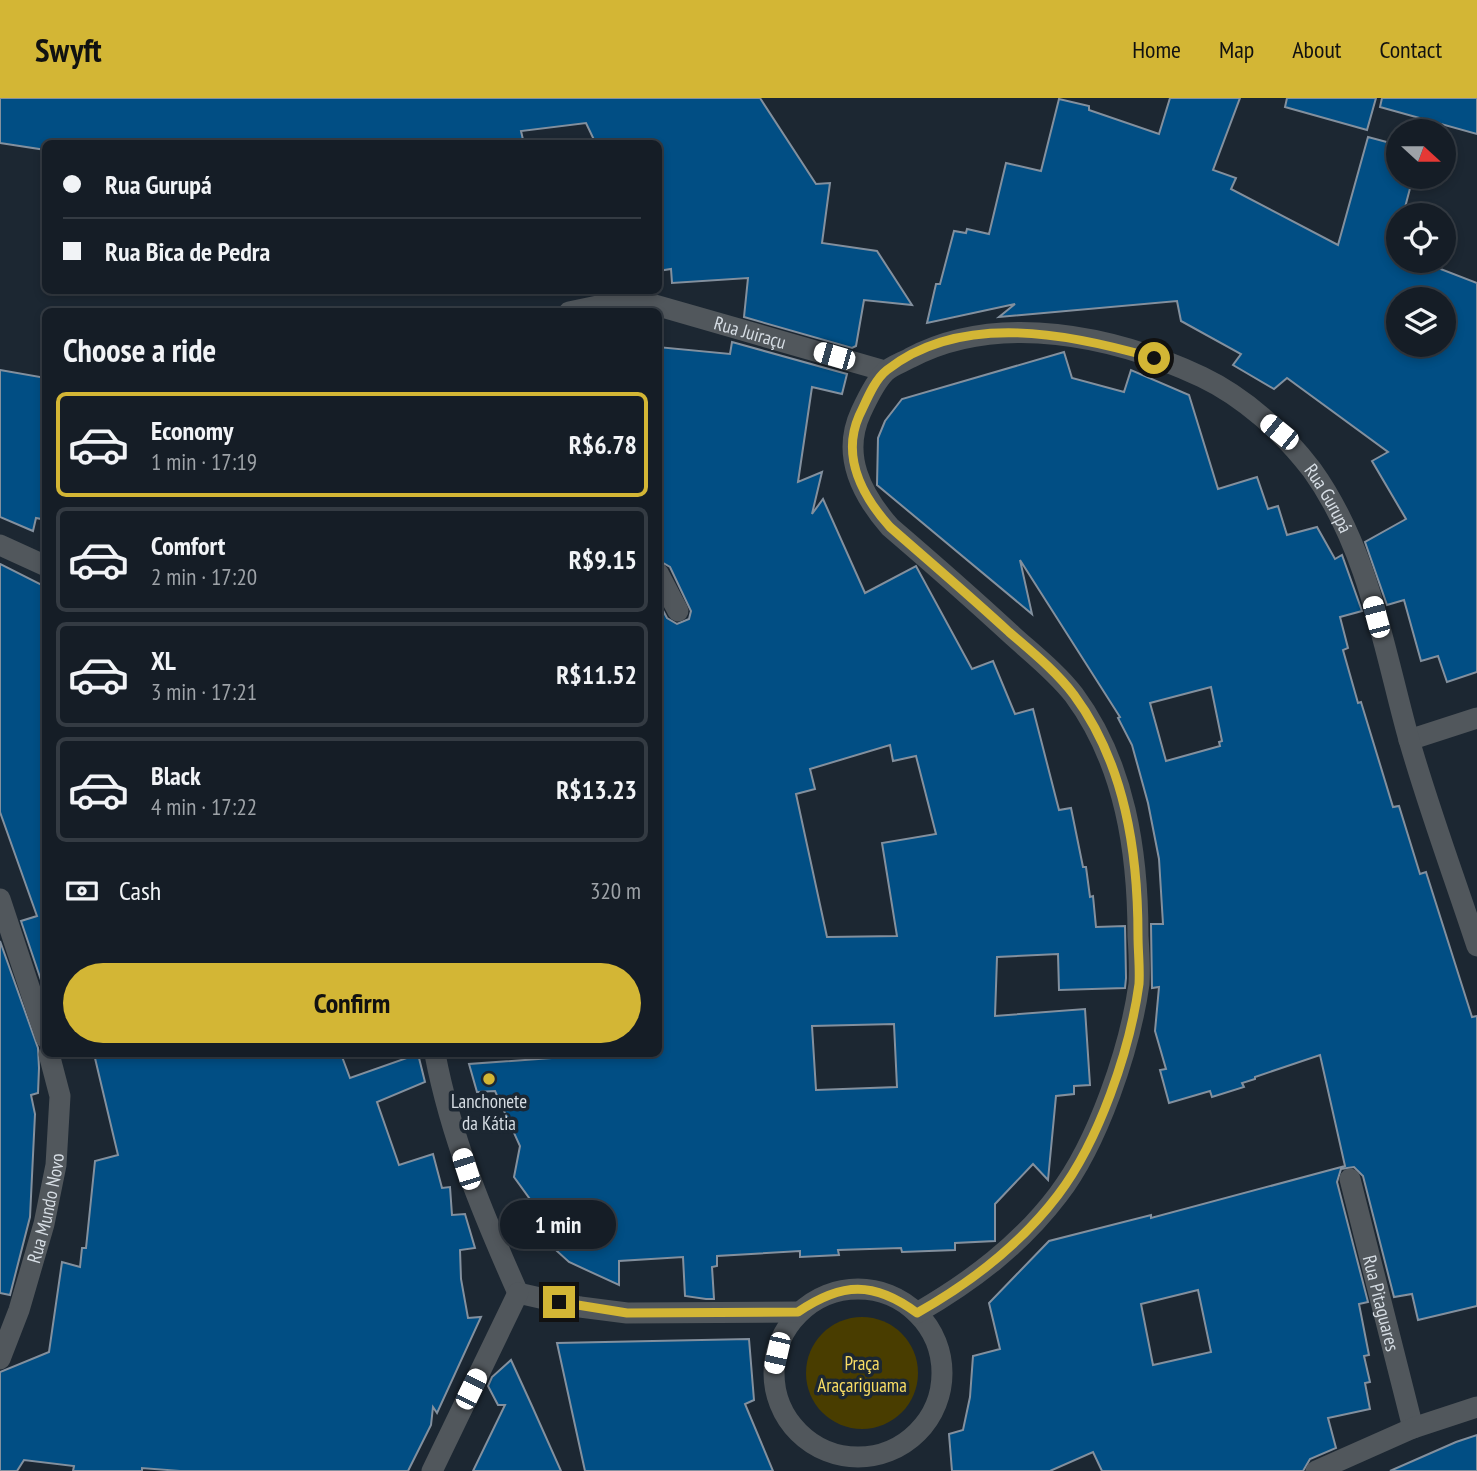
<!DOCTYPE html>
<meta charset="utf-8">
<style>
:root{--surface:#151d26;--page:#1e262e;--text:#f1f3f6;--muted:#9da2a7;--line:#343b43;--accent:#d3b635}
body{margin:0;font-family:"PT Sans Narrow",sans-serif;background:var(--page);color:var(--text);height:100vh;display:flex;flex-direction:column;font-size:26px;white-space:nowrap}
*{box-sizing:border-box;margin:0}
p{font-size:23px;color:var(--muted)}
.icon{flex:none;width:38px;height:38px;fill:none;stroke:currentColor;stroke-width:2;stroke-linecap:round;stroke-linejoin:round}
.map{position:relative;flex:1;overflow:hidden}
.sheet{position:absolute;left:42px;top:210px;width:620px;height:749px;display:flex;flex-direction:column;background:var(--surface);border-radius:10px;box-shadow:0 4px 10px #0003,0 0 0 2px var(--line)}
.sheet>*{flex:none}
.guide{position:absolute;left:42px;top:42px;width:620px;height:154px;border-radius:10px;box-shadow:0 4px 10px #0003,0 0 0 2px var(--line);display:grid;align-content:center;height:154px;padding:0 21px;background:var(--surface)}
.needle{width:46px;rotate:111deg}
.fabs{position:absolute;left:1386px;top:21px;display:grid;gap:14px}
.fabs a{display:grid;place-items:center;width:70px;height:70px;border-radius:50%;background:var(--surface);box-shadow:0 4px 10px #0003,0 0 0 2px var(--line);font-size:35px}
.end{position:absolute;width:32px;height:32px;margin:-16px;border:9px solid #d3b635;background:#111;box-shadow:0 0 0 4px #111}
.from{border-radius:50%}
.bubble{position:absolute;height:49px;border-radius:24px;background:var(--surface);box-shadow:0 4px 10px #0003,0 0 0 2px var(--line);font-size:23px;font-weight:700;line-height:49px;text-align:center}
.car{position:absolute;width:21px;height:42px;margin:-21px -10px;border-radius:9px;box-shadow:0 0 5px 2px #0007;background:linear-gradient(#fff 24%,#345 0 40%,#fff 0 76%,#345 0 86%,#fff 0)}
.guide b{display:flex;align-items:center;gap:24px;height:66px;font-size:26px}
.guide b+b{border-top:2px solid var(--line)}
.guide i{width:18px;height:18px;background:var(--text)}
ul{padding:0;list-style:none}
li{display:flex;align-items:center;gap:21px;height:105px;margin:0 14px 10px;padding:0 7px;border:4px solid var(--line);border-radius:10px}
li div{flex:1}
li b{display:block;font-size:26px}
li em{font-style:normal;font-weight:700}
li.current{border-color:var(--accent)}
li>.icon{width:63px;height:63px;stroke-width:1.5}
h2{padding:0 21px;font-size:32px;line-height:84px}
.pay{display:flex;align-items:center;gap:18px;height:77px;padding:0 21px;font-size:26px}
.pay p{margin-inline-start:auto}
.primary-button{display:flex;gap:14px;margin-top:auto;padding:14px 21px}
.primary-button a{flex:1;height:80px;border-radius:42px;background:var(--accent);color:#111;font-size:28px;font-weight:700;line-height:80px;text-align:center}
header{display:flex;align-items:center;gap:42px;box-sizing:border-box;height:98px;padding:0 35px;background:var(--accent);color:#111}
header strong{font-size:33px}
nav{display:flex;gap:38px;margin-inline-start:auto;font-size:24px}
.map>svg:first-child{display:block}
</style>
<header>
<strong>Swyft</strong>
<nav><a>Home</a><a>Map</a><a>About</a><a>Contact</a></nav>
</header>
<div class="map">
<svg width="1477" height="1373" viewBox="0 0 1477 1373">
<rect width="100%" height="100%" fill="#1c2732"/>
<circle fill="#493d00" cx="862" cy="1275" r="56"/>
<g fill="#014e84" stroke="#83909e" stroke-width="2" fill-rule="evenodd">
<path d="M0 0H760L816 86 830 85 822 145 877 153 912 207 864 202 856 248 852 250 744 219 748 180 672 185 671 171 658 173V46H596L586 25 521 33 524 46H46V52L0 45Z"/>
<path d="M1170 0H1240L1213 72 1236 80 1231 91 1338 147 1368 39 1398 47V79H1413L1403 117H1398L1393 153 1398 155V163H1420L1477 185V574L1447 584 1438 558 1421 563 1404 502 1387 507 1365 444 1406 421 1372 363 1388 354 1287 280 1274 291 1233 267 1241 256 1181 223 1177 203 999 219 1015 206 927 225 936 186H940L954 133 966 135 967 131 989 136 1006 65 1041 73 1059 1 1089 8V12L1159 36ZM1398 201H1444V247H1398Z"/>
<path d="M1287 0H1376L1367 32 1285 9Z"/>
<path d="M1382 0H1477V36L1380 9Z"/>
<path d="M732 244 847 276 842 296 812 289 798 384 822 374 812 416 823 401 865 495 916 468 972 571 993 563 1015 616 1033 611 1059 712 1071 710 1083 769H1086L1090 799 1093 798 1096 829 1125 828 1126 880 1125 890 1059 892 1058 856 997 859 995 918 1085 911 1090 987 1074 988V996L1056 998 1048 1082 1033 1066 995 1106V1143L955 1145V1152L902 1154 901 1150 838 1152 839 1157 800 1159V1153L717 1158V1168L712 1169 714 1201H706L685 1198 683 1159 619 1163V1187L569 1164 525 1124 532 1104 514 1079 520 1048 495 993 477 994 469 966 606 956H658V503L667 520 677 526 689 521 691 513 670 469 658 462V249L730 256ZM890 647 893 663 916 658 936 736 882 745 897 838 827 839 796 696 815 691 810 671ZM894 926 897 989 816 992 812 928Z"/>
<path d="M1064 254 1072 280 1124 294 1131 272 1189 297 1218 391 1257 379 1268 411 1278 408 1287 437 1317 429 1335 461 1342 457 1362 513 1340 519 1348 550 1343 552 1358 605 1361 604 1393 709 1399 708 1420 776 1426 774 1472 919 1477 918V1208L1418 1222 1412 1196 1394 1199 1363 1078 1354 1069 1341 1071 1337 1084 1368 1204 1359 1206 1369 1257 1364 1258 1370 1284 1365 1285 1370 1311 1328 1320 1336 1350 1310 1361 1303 1373H1102L1093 1354 1050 1373H952L949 1336 963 1332 970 1299 973 1258 1000 1251 989 1205 1049 1143 1151 1117V1120L1345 1068 1320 957 1255 979V981L1242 985 1244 989 1212 999 1210 993 1169 1005 1160 972 1166 971 1155 933 1159 889 1152 890 1151 826H1163L1159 761 1148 705 1132 647 1118 620 1120 619 1020 462 1032 516 877 387 878 340 885 323 902 301ZM1211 589 1222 643 1219 644 1220 648 1166 663 1150 605ZM1198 1192 1211 1254 1153 1267 1141 1206Z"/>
<path d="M0 272 46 280V422L36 420 33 433 0 419Z"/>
<path d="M0 466 46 489V897L21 823 37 818 0 714Z"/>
<path d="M0 843 38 950 39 970 38 995 31 997 35 1016 30 1119 10 1197 0 1195Z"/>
<path d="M94 956H341L350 980 418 956 425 984 377 1004 399 1067 433 1056 442 1090 450 1089 452 1117 465 1116 475 1150 460 1152 461 1181 468 1220 481 1219 437 1315 433 1309 431 1327 408 1373H180L142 1370V1373H73L74 1368 24 1362 17 1373H0V1274L49 1254 62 1164 80 1169 82 1150H86L95 1063 118 1057Z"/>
<path d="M749 1241 754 1302 745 1306 773 1373H585L557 1245Z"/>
<path d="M511 1262 532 1308 561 1373H473L505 1307H498L488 1288 492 1279Z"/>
<path d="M1477 1337V1373H1390L1456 1344Z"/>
</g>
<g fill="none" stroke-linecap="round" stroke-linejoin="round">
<g stroke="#51575c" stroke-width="21">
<path id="s1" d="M569 214 612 205 655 207 885 273"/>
<path d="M0 447 46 468"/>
<path d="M658 475 678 513"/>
<path d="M1409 642 1477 620"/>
<path d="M0 801 46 940"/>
<path d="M435 956C451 1040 483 1116 518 1195"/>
<path id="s2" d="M1350 1081 1413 1330"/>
<circle cx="858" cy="1275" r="84"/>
<path d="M518 1195 580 1209 627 1215 798 1214"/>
<path id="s3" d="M917 1215C972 1183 1020 1147 1058 1097 1098 1045 1130 950 1139 886 1140 870 1139 853 1138 838 1138 754 1125 666 1074 597 1057 575 1033 556 1013 538 973 501 932 465 890 429 861 396 841 357 861 314 867 301 875 284 885 274 891 268 903 264 910 260 999 213 1115 238 1202 279 1244 299 1284 335 1312 372 1368 450 1383 547 1408 638 1428 709 1454 778 1477 848"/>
<path id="s4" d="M0 1261 19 1212 44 1126 56 1067 60 998 49 956"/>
<path d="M432 1373 518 1195"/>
<path d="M1316 1373 1413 1330 1477 1309"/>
</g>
</g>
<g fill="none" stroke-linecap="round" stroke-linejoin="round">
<path stroke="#d3b635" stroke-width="9" d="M559 1204 627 1215 798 1214C842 1184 874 1183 917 1215 972 1184 1020 1147 1058 1097 1099 1043 1130 952 1139 886 1140 870 1138 853 1138 838 1138 754 1125 666 1074 597 1056 573 1031 553 1009 534 970 498 930 464 890 429 863 399 841 359 859 318 866 304 874 282 887 272 962 213 1071 236 1154 260"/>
</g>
<circle fill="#d3b635" stroke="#1c2732" stroke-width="2.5" cx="489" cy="981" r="7"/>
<g text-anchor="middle" stroke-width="7" stroke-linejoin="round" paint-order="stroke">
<g font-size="19" fill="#d6dde4" stroke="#1c2732">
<text dy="7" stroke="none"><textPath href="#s1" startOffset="186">Rua Juiraçu</textPath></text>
<text dy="7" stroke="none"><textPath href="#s3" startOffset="1647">Rua Gurupá</textPath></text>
<text dy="7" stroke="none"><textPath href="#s4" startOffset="158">Rua Mundo Novo</textPath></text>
<text dy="7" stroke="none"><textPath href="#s2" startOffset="128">Rua Pitaguares</textPath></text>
</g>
<g font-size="19" fill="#d6dde4" stroke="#1c2732">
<text x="489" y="1010">Lanchonete<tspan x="489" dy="22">da Kátia</tspan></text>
</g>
<g font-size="19" fill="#f8dc64" stroke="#1c2732">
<text x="862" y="1272">Praça<tspan x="862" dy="22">Araçariguama</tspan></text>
</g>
</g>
</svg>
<div class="fabs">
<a><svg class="needle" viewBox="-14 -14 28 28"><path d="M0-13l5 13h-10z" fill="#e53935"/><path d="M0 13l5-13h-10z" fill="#9da2a7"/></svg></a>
<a><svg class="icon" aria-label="locate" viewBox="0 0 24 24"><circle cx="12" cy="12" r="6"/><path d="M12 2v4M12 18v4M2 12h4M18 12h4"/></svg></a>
<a><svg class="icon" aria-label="layers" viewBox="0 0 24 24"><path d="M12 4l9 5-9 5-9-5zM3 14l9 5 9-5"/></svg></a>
</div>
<i class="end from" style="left:1154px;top:260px"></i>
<i class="end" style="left:559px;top:1204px"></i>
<div class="bubble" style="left:500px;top:1102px;width:116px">1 min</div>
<i class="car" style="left:834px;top:258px;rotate:286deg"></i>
<i class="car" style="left:1279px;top:334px;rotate:309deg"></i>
<i class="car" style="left:1376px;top:519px;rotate:345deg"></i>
<i class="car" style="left:466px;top:1071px;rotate:342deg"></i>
<i class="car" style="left:777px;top:1255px;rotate:193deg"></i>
<i class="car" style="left:471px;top:1291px;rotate:26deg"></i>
<div class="guide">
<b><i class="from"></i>Rua Gurupá</b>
<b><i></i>Rua Bica de Pedra</b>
</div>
<section class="sheet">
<h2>Choose a ride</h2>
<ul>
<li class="current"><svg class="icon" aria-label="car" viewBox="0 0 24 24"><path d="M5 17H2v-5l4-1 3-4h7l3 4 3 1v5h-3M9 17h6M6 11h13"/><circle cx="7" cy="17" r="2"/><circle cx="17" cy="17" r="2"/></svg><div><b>Economy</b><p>1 min · 17:19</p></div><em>R$6.78</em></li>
<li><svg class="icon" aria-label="car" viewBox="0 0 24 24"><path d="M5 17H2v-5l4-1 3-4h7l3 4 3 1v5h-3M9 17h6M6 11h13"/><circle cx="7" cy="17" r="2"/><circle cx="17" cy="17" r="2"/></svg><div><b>Comfort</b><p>2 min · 17:20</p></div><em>R$9.15</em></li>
<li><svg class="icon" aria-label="car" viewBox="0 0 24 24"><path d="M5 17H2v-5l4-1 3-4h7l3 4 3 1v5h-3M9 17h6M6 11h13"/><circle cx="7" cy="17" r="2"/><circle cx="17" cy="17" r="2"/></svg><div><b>XL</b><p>3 min · 17:21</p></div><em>R$11.52</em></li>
<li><svg class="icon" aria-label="car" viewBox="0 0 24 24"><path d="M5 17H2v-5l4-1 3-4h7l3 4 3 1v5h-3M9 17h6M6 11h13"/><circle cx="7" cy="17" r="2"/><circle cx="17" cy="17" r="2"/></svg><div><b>Black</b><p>4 min · 17:22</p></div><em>R$13.23</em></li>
</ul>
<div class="pay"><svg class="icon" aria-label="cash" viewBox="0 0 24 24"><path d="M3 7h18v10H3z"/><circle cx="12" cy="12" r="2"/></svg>Cash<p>320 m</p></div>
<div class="primary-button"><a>Confirm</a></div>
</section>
</div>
